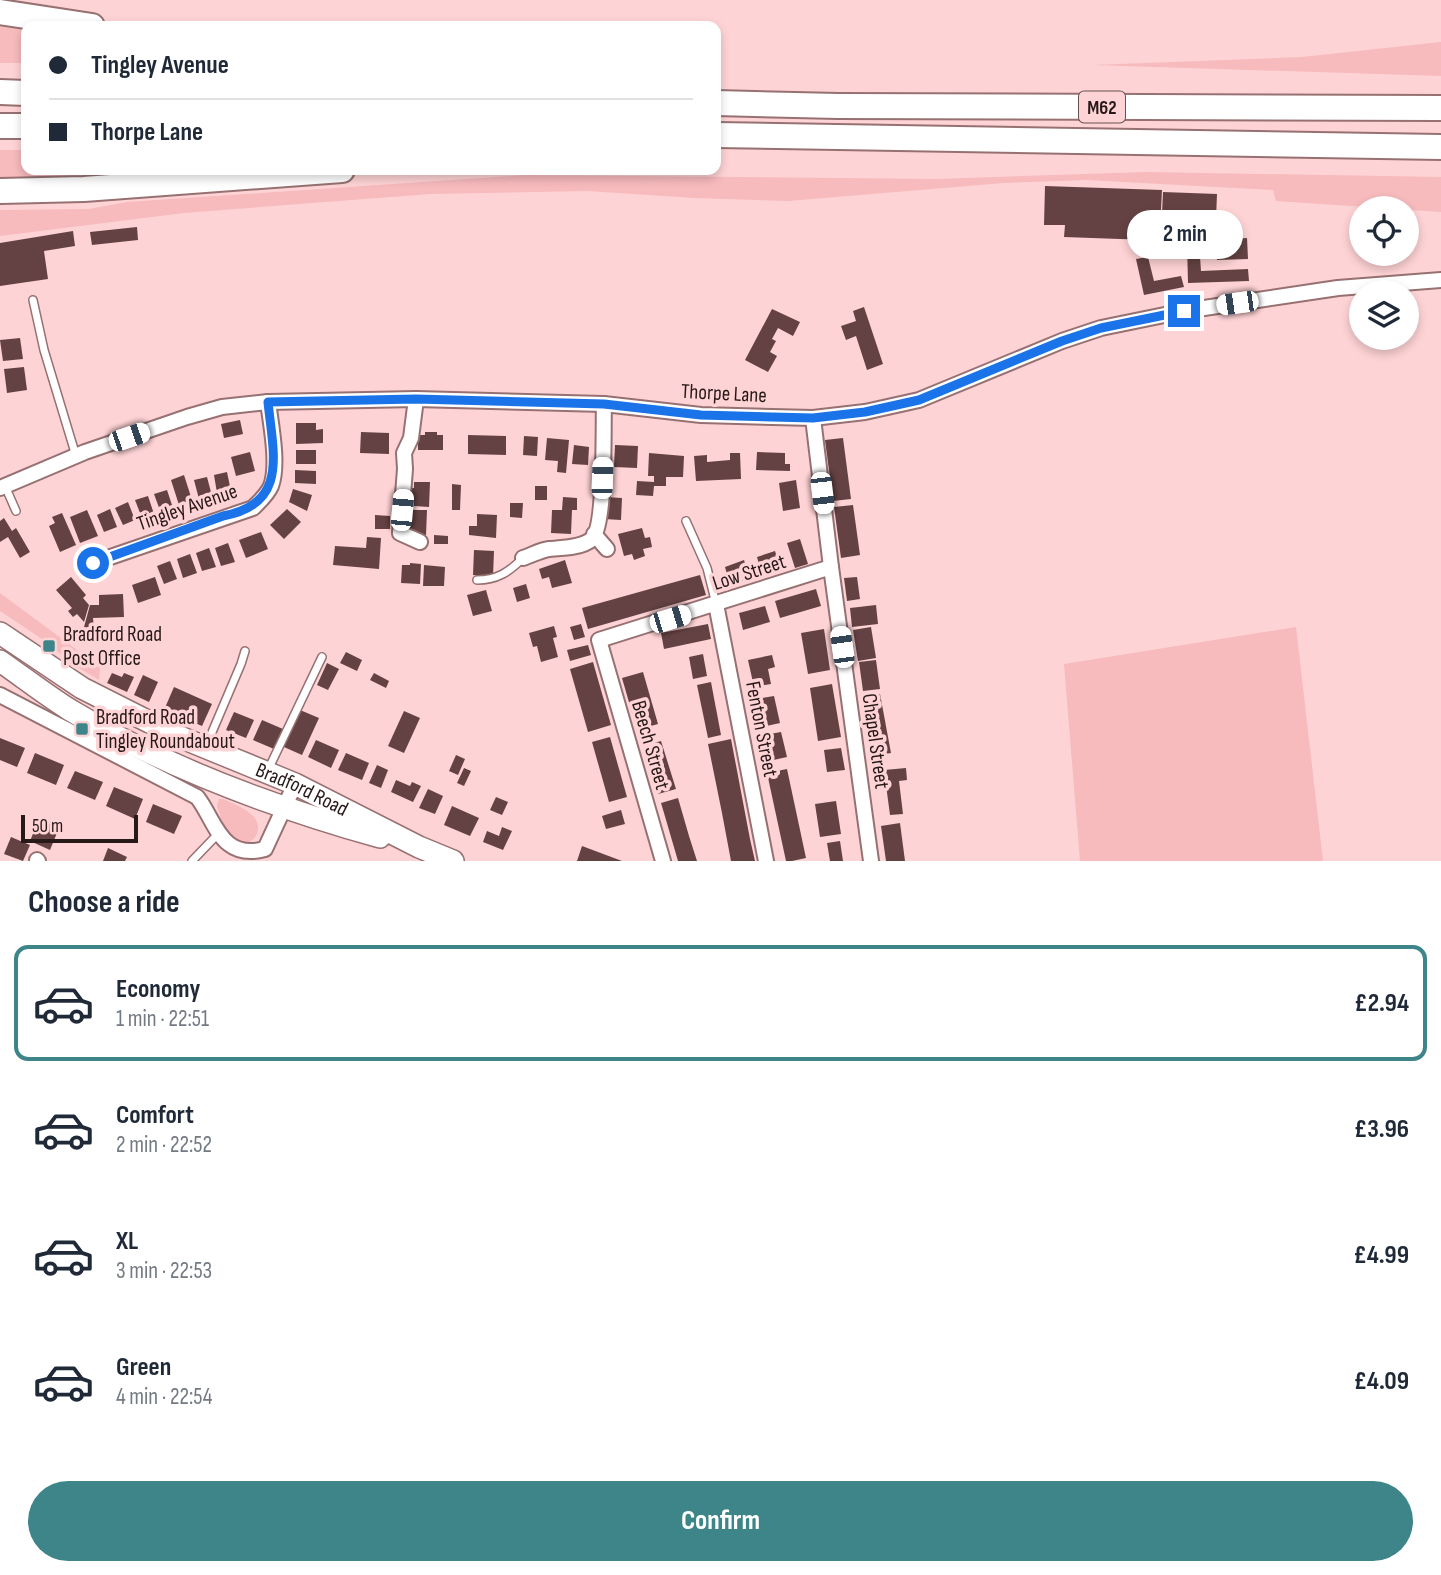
<!DOCTYPE html>
<meta charset="utf-8">
<style>
:root{--surface:#fff;--page:#f6f6f7;--text:#1f2937;--muted:#747a83;--line:#e0e1e3;--accent:#3d8588}
body{margin:0;font-family:"Sofia Sans Condensed",sans-serif;background:var(--page);color:var(--text);height:100vh;display:flex;flex-direction:column;font-size:26px;white-space:nowrap}
*{box-sizing:border-box;margin:0}
p{font-size:23px;color:var(--muted)}
.icon{flex:none;width:38px;height:38px;fill:none;stroke:currentColor;stroke-width:2;stroke-linecap:round;stroke-linejoin:round}
.map{position:relative;height:861px;overflow:hidden}
.sheet{display:flex;flex-direction:column;background:var(--surface);flex:1}
.sheet>*{flex:none}
.top-card{position:absolute;left:21px;top:21px;width:700px;height:154px;border-radius:14px;box-shadow:0 4px 10px #0003;display:grid;align-content:center;height:154px;padding:0 28px;background:var(--surface)}
.fabs{position:absolute;left:1349px;top:196px;display:grid;gap:14px}
.fabs a{display:grid;place-items:center;width:70px;height:70px;border-radius:50%;background:var(--surface);box-shadow:0 4px 10px #0003;font-size:35px}
.scale{position:absolute;left:21px;bottom:18px;width:117px;box-sizing:border-box;padding-left:7px;border:4px solid #281919;border-top:0;font-size:19px;line-height:24px;white-space:nowrap;color:#281919;-webkit-text-stroke:5px #fed3d5;paint-order:stroke}
.end{position:absolute;width:32px;height:32px;margin:-16px;border:9px solid #1a73e8;background:#fff;box-shadow:0 0 0 4px #fff}
.from{border-radius:50%}
.bubble{position:absolute;height:49px;border-radius:24px;background:var(--surface);box-shadow:0 4px 10px #0003;font-size:23px;font-weight:700;line-height:49px;text-align:center}
.car{position:absolute;width:21px;height:42px;margin:-21px -10px;border-radius:9px;box-shadow:0 0 5px 2px #0007;background:linear-gradient(#fff 24%,#345 0 40%,#fff 0 76%,#345 0 86%,#fff 0)}
.top-card b{display:flex;align-items:center;gap:24px;height:66px;font-size:26px}
.top-card b+b{border-top:2px solid var(--line)}
.top-card i{width:18px;height:18px;background:var(--text)}
ul{padding:0;list-style:none}
li{display:flex;align-items:center;gap:21px;height:116px;margin:0 14px 10px;padding:0 14px;border:4px solid transparent;border-radius:14px}
li div{flex:1}
li b{display:block;font-size:26px}
li em{font-style:normal;font-weight:700}
li.selected{border-color:var(--accent)}
li>.icon{width:63px;height:63px;stroke-width:1.5}
h2{padding:0 28px;font-size:32px;line-height:84px}
.button{display:flex;gap:14px;margin-top:auto;padding:14px 28px}
.button a{flex:1;height:80px;border-radius:42px;background:var(--accent);color:#fff;font-size:28px;font-weight:700;line-height:80px;text-align:center}
.map>svg:first-child{display:block}
</style>
<div class="map">
<svg width="1441" height="861" viewBox="0 0 1441 861">
<rect width="100%" height="100%" fill="#fed3d5"/>
<g fill="#f7babd">
<path d="M0 22 26 26V63H0Z"/>
<path d="M1441 42V76L1093 65 1302 57Z"/>
<path d="M0 150H26V170H195L0 179Z"/>
<path d="M1146 172 1441 177V212L1276 201 1273 190 1086 180 1004 183 788 201 694 198 587 191 430 194 184 213 0 236V210L89 209 127 202 525 175 936 179Z"/>
<path d="M0 593 100 667 99 680 79 668 42 639 0 611Z"/>
<path d="M1296 627 1323 861H1080L1064 664Z"/>
<path d="M219 799H223C232 803 245 808 252 815 269 831 247 856 229 836 222 828 221 816 217 806Z"/>
</g>
<g fill="#644243">
<path d="M1045 186 1162 190 1160 229 1148 228V240L1064 237 1065 225H1044Z"/>
<path d="M1163 192 1217 194 1216 219 1175 218V236L1161 235Z"/>
<path d="M137 227 138 240 92 245 90 232Z"/>
<path d="M73 231 75 246 44 251 48 279 0 286V243Z"/>
<path d="M1247 238 1248 259 1217 260 1216 240Z"/>
<path d="M1199 242 1201 271 1248 269 1249 281 1188 283 1187 243Z"/>
<path d="M1148 257 1154 281 1181 276 1184 287 1144 295 1136 259Z"/>
<path d="M864 307 883 364 867 370 856 336 846 340 841 326 856 321 853 311Z"/>
<path d="M772 309 800 322 793 336 778 328 772 339 776 341 770 352 777 356 768 372 745 360Z"/>
<path d="M20 338 23 359 3 361 0 340Z"/>
<path d="M24 367 27 390 7 393 4 369Z"/>
<path d="M240 420 243 434 224 438 221 424Z"/>
<path d="M296 423H316V430L323 429V443L296 444Z"/>
<path d="M361 432 389 433V454L360 453Z"/>
<path d="M425 432H437V435H443V450H418V435H425Z"/>
<path d="M468 435 506 436V455L468 454Z"/>
<path d="M524 436 538 437 537 456 523 455Z"/>
<path d="M547 438 569 440 566 473 557 472 558 461 545 460Z"/>
<path d="M843 438 851 499 833 501 825 440Z"/>
<path d="M574 445 589 447 588 465 572 464Z"/>
<path d="M615 445 638 446 637 468 614 467Z"/>
<rect x="296" y="450" width="20" height="14"/>
<path d="M250 452 255 471 236 476 231 457Z"/>
<path d="M757 452 785 453V464H790V471L756 470Z"/>
<path d="M649 453 684 456 683 477H666V486H654L653 496 636 495 637 481 654 482V476H648Z"/>
<path d="M730 453H740L741 479 696 481 694 456 707 455V462L730 460Z"/>
<path d="M295 470 316 471V484L295 483Z"/>
<path d="M227 472 231 491 217 493 214 475Z"/>
<path d="M184 475 192 500 179 505 171 480Z"/>
<path d="M207 477 212 496 199 499 194 480Z"/>
<path d="M796 480 800 508 783 511 779 483Z"/>
<path d="M414 482H430L429 507 414 506V500H410L411 488H414Z"/>
<path d="M452 484 461 485 460 510H452Z"/>
<rect x="535" y="486" width="12" height="14"/>
<path d="M293 489 312 495 307 511 289 502Z"/>
<path d="M167 490 173 508 161 513 154 494Z"/>
<path d="M148 496 154 514 142 518 135 500Z"/>
<path d="M563 497 577 498V510H572L571 534 551 533 552 510H562Z"/>
<path d="M605 497 622 498 621 520 604 519Z"/>
<path d="M128 502 135 520 123 525 115 508Z"/>
<path d="M510 503H523L522 518 510 517Z"/>
<path d="M853 505 860 555 841 558 834 507Z"/>
<path d="M110 509 117 527 104 532 97 515Z"/>
<path d="M287 509 301 522 284 539 270 525Z"/>
<path d="M87 510 98 536 80 543 70 517Z"/>
<path d="M411 510H427L426 535 411 534V528H407L408 516H411Z"/>
<path d="M62 513 76 545 60 552 49 526 55 523 52 517Z"/>
<path d="M477 514 497 515 496 538 469 535V526H477Z"/>
<path d="M375 515 390 516V529H375Z"/>
<path d="M4 518 12 531 16 528 30 552 20 558 8 537 0 542V521Z"/>
<path d="M642 528 645 538 650 537 652 547 643 549 645 556 634 560 632 554 624 556 618 534Z"/>
<path d="M261 532 268 549 246 558 239 540Z"/>
<path d="M434 535 448 536V544H434Z"/>
<path d="M367 537 381 538 379 569 333 565 335 546 366 548Z"/>
<path d="M800 539 808 564 795 568 787 543Z"/>
<path d="M228 543 235 562 221 566 215 548Z"/>
<path d="M209 548 216 567 202 571 196 553Z"/>
<path d="M474 550 494 551 493 576 473 575Z"/>
<path d="M775 551 780 567 761 572 757 557Z"/>
<path d="M190 554 197 573 183 578 177 559Z"/>
<path d="M565 560 572 583 552 588 549 577 542 579 539 569Z"/>
<path d="M744 560 750 578 730 585 725 567Z"/>
<path d="M170 561 177 579 164 584 157 566Z"/>
<path d="M410 563 421 564 420 584 401 583 402 565H410Z"/>
<path d="M424 565 445 567 444 586H423Z"/>
<path d="M700 575 706 595 588 629 582 608Z"/>
<path d="M71 577 86 595 83 598 89 605 84 622 77 614 73 617 68 611 72 608 56 590Z"/>
<path d="M155 577 161 595 138 603 132 585Z"/>
<path d="M857 577 860 599 847 601 844 578Z"/>
<path d="M526 584 530 598 517 602 513 588Z"/>
<path d="M816 589 821 606 780 618 775 601Z"/>
<path d="M486 590 492 611 473 616 467 595Z"/>
<path d="M123 594 124 617 93 618 94 629 84 627 90 605H99V595Z"/>
<path d="M876 605 878 624 852 627 850 608Z"/>
<path d="M765 606 770 622 743 630 739 613Z"/>
<path d="M581 624 585 637 574 640 570 627Z"/>
<path d="M708 624 711 639 664 649 661 633Z"/>
<path d="M554 626 557 637 553 638 558 657 541 662 537 646 533 647 529 633Z"/>
<path d="M871 627 876 658 858 661 853 630Z"/>
<path d="M824 629 830 670 808 674 801 633Z"/>
<path d="M588 645 591 655 570 661 567 650Z"/>
<path d="M346 652 362 660 357 671 340 663Z"/>
<path d="M703 654 707 676 693 679 689 657Z"/>
<path d="M772 655 775 667 768 669 771 684 754 687 748 660Z"/>
<path d="M876 660 880 689 863 691 859 662Z"/>
<path d="M593 662 611 725 588 732 570 669Z"/>
<path d="M327 663 339 669 328 690 317 685Z"/>
<path d="M643 672 658 724 637 730 622 678Z"/>
<path d="M112 673 122 677 124 673 134 677 127 692 107 683Z"/>
<path d="M374 673 389 681 386 688 370 680Z"/>
<path d="M143 675 158 682 149 702 134 695Z"/>
<path d="M711 682 721 735 708 738 697 685Z"/>
<path d="M832 684 841 737 818 741 810 688Z"/>
<path d="M174 687 212 704 202 726 164 710Z"/>
<path d="M880 694 891 753 872 756 862 697Z"/>
<path d="M774 696 780 723 762 727 756 699Z"/>
<path d="M300 710 319 718 302 755 284 747Z"/>
<path d="M404 711 420 718 404 753 388 746Z"/>
<path d="M234 712 254 720 246 738 226 730Z"/>
<path d="M262 720 283 729 274 749 253 740Z"/>
<path d="M781 732 787 757 769 761 764 735Z"/>
<path d="M610 737 627 797 609 802 592 742Z"/>
<path d="M0 738 25 748 17 767 0 760Z"/>
<path d="M731 739 750 839 755 861H731L722 813 708 744Z"/>
<path d="M316 740 339 750 331 768 308 757Z"/>
<path d="M661 741 676 789 658 794 644 746Z"/>
<path d="M841 748 845 770 827 772 824 750Z"/>
<path d="M35 753 64 765 56 785 27 773Z"/>
<path d="M346 753 369 763 362 780 338 770Z"/>
<path d="M456 755 465 759 458 775 449 771Z"/>
<path d="M377 765 388 770 381 788 369 783Z"/>
<path d="M464 768 471 771 464 786 457 783Z"/>
<path d="M906 768 907 780 899 781 903 814 890 815 884 770Z"/>
<path d="M787 769 806 858 792 861H786L767 773Z"/>
<path d="M75 771 103 782 95 800 67 788Z"/>
<path d="M396 780 410 786 412 782 421 786 413 802 391 792Z"/>
<path d="M114 787 143 799 135 819 106 806Z"/>
<path d="M428 789 443 796 435 814 419 808Z"/>
<path d="M496 797 508 802 502 815 490 810Z"/>
<path d="M678 798 689 836 697 861H678L664 813 661 803Z"/>
<path d="M836 801 841 834 820 837 815 804Z"/>
<path d="M153 804 182 816 174 834 146 822Z"/>
<path d="M452 806 479 818 470 836 444 825Z"/>
<path d="M621 810 625 824 606 829 602 816Z"/>
<path d="M39 819 59 828 50 850 30 841Z"/>
<path d="M900 823 905 861H886L881 826Z"/>
<path d="M502 827 512 831 503 850 483 842 487 831 499 836Z"/>
<path d="M11 837 30 845 23 861 4 854Z"/>
<path d="M840 841 843 861H830L827 843Z"/>
<path d="M582 846 622 861H577Z"/>
<path d="M108 848 127 857 125 861H103Z"/>
</g>
<g fill="none" stroke-linecap="round" stroke-linejoin="round">
<g stroke="#977172" stroke-width="10">
<g id="service">
<path d="M33 300 44 350 76 456"/>
<path d="M5 486 16 511"/>
<path d="M686 521 707 568 716 604"/>
<path d="M477 580C497 580 509 572 523 558"/>
<path d="M207 744 241 664 245 651"/>
<path d="M268 770 322 657"/>
<path d="M192 861 216 836"/>
</g>
</g>
<g stroke="#977172" stroke-width="18">
<g id="minor">
<path d="M416 399 411 438 404 453 405 469 400 533 420 542"/>
<path d="M813 418 831 567 871 861"/>
<path d="M0 488 85 452 187 417 222 407 268 402 416 399 604 404 701 415 813 418 865 412 919 400 1062 341 1101 328 1184 311 1338 288 1441 280"/>
<path d="M594 534 607 549"/>
<path d="M523 558C532 555 541 550 549 549 561 548 582 548 592 539 606 526 603 427 604 404"/>
<path d="M93 563 253 508C260 501 267 495 271 486 279 465 271 425 268 402"/>
<path d="M716 604 766 861"/>
<path d="M0 695 197 797C215 819 220 861 265 849L295 784"/>
<path d="M37 860 38 861"/>
<path d="M663 861 599 640 831 567"/>
</g>
</g>
<g stroke="#977172" stroke-width="24">
<g id="primary">
<path id="s1" d="M0 633 82 688 175 735 295 784 419 847 453 861"/>
<path d="M0 661C23 677 46 695 70 710 166 768 273 807 380 837"/>
</g>
</g>
<g stroke="#977172" stroke-width="28">
<g id="motorway">
<path d="M0 12 92 26"/>
<path d="M0 92 26 93"/>
<path d="M716 103 838 106 1441 108"/>
<path d="M0 126H26"/>
<path d="M716 135 1441 147"/>
<path d="M0 191 84 189 342 170"/>
</g>
</g>
<use href="#service" stroke="#fff" stroke-width="7"/>
<use href="#minor" stroke="#fff" stroke-width="14"/>
<use href="#primary" stroke="#fff" stroke-width="21"/>
<use href="#motorway" stroke="#fff" stroke-width="24"/>
</g>
<g fill="none" stroke-linecap="round" stroke-linejoin="round">
<path stroke="#1a73e8" stroke-width="9" d="M93 563 223 516C289 504 273 453 268 402L416 399 604 404 701 415 813 418 865 412 919 400 1062 341 1101 328 1184 311"/>
</g>
<g fill="#3d8588" stroke="#fed3d5" stroke-width="2.5">
<rect x="42" y="639" width="14" height="14" rx="3.5"/>
<rect x="75" y="722" width="14" height="14" rx="3.5"/>
</g>
<g text-anchor="middle" stroke-width="7" stroke-linejoin="round" paint-order="stroke">
<rect fill="#fed3d5" stroke="#685151" stroke-width="2" x="1079" y="91.5" width="46" height="31" rx="5"/>
<g font-size="19" font-weight="bold" fill="#281919">
<text x="1102" y="114">M62</text>
</g>
<g font-size="21" fill="#281919" stroke="#fed3d5">
<text transform="translate(724 393) rotate(3)" y="7">Thorpe Lane</text>
<text transform="translate(187 507) rotate(-19)" y="7">Tingley Avenue</text>
<text transform="translate(749 572) rotate(-18)" y="7">Low Street</text>
<text transform="translate(762 729) rotate(79)" y="7">Fenton Street</text>
<text transform="translate(876 741) rotate(82)" y="7">Chapel Street</text>
<text transform="translate(651 745) rotate(74)" y="7">Beech Street</text>
<text dy="7" stroke="none"><textPath href="#s1" startOffset="341">Bradford Road</textPath></text>
</g>
<g font-size="21" fill="#281919" stroke="#fed3d5" text-anchor="start">
<text x="63" y="641">Bradford Road<tspan x="63" dy="24">Post Office</tspan></text>
<text x="96" y="724">Bradford Road<tspan x="96" dy="24">Tingley Roundabout</tspan></text>
</g>
</g>
</svg>
<div class="fabs">
<a><svg class="icon" aria-label="locate" viewBox="0 0 24 24"><circle cx="12" cy="12" r="6"/><path d="M12 2v4M12 18v4M2 12h4M18 12h4"/></svg></a>
<a><svg class="icon" aria-label="layers" viewBox="0 0 24 24"><path d="M12 4l9 5-9 5-9-5zM3 14l9 5 9-5"/></svg></a>
</div>
<div class="scale">50 m</div>
<i class="end from" style="left:93px;top:563px"></i>
<i class="end" style="left:1184px;top:311px"></i>
<div class="bubble" style="left:1127px;top:210px;width:116px">2 min</div>
<i class="car" style="left:1237px;top:303px;rotate:262deg"></i>
<i class="car" style="left:129px;top:437px;rotate:71deg"></i>
<i class="car" style="left:602px;top:478px;rotate:2deg"></i>
<i class="car" style="left:822px;top:493px;rotate:173deg"></i>
<i class="car" style="left:402px;top:510px;rotate:5deg"></i>
<i class="car" style="left:670px;top:619px;rotate:73deg"></i>
<i class="car" style="left:842px;top:647px;rotate:352deg"></i>
<div class="top-card">
<b><i class="from"></i>Tingley Avenue</b>
<b><i></i>Thorpe Lane</b>
</div>
</div>
<section class="sheet">
<h2>Choose a ride</h2>
<ul>
<li class="selected"><svg class="icon" aria-label="car" viewBox="0 0 24 24"><path d="M5 17H2v-5l4-1 3-4h7l3 4 3 1v5h-3M9 17h6M6 11h13"/><circle cx="7" cy="17" r="2"/><circle cx="17" cy="17" r="2"/></svg><div><b>Economy</b><p>1 min · 22:51</p></div><em>£2.94</em></li>
<li><svg class="icon" aria-label="car" viewBox="0 0 24 24"><path d="M5 17H2v-5l4-1 3-4h7l3 4 3 1v5h-3M9 17h6M6 11h13"/><circle cx="7" cy="17" r="2"/><circle cx="17" cy="17" r="2"/></svg><div><b>Comfort</b><p>2 min · 22:52</p></div><em>£3.96</em></li>
<li><svg class="icon" aria-label="car" viewBox="0 0 24 24"><path d="M5 17H2v-5l4-1 3-4h7l3 4 3 1v5h-3M9 17h6M6 11h13"/><circle cx="7" cy="17" r="2"/><circle cx="17" cy="17" r="2"/></svg><div><b>XL</b><p>3 min · 22:53</p></div><em>£4.99</em></li>
<li><svg class="icon" aria-label="car" viewBox="0 0 24 24"><path d="M5 17H2v-5l4-1 3-4h7l3 4 3 1v5h-3M9 17h6M6 11h13"/><circle cx="7" cy="17" r="2"/><circle cx="17" cy="17" r="2"/></svg><div><b>Green</b><p>4 min · 22:54</p></div><em>£4.09</em></li>
</ul>
<div class="button"><a>Confirm</a></div>
</section>
